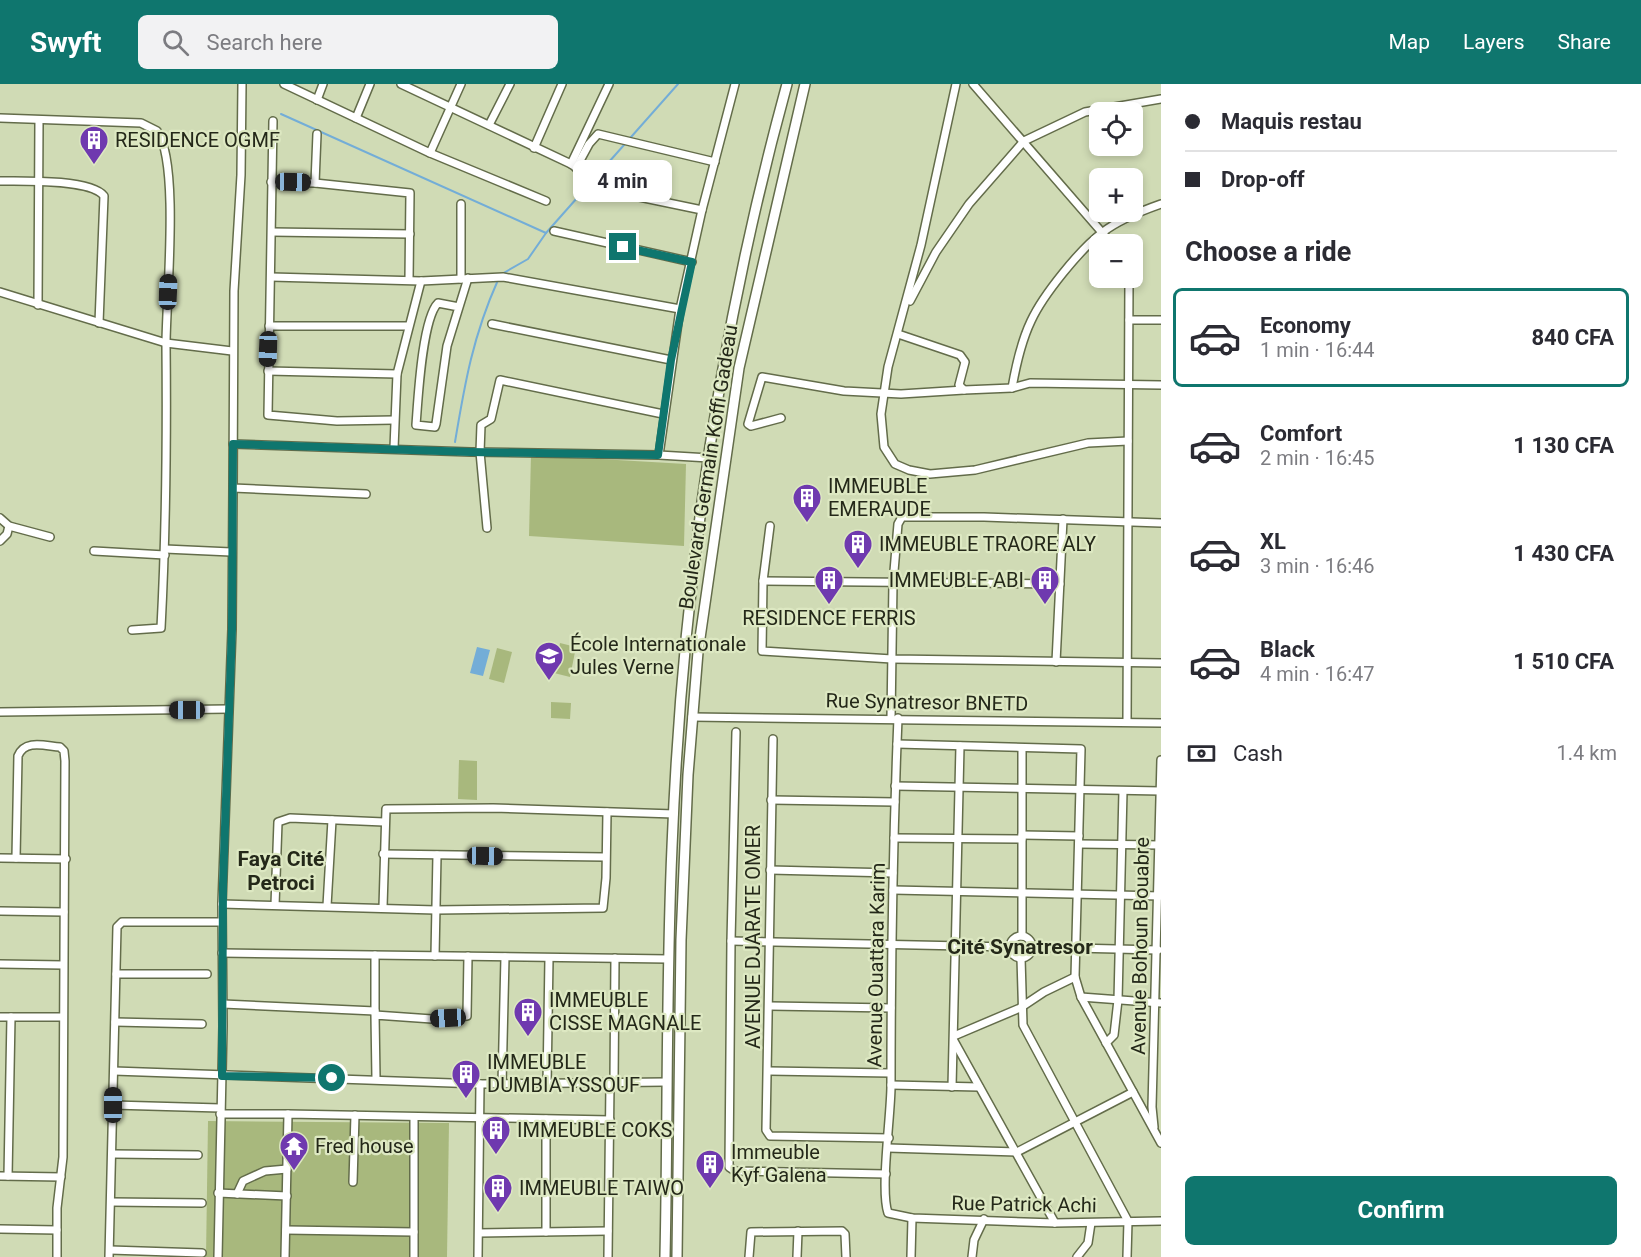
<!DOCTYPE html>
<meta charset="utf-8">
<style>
:root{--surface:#fff;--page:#f2f2f3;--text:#2b2b33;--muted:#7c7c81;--line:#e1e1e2;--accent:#0f766e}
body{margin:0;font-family:Roboto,sans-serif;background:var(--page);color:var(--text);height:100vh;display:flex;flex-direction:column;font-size:22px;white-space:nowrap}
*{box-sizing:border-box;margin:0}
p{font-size:20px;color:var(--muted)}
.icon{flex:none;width:33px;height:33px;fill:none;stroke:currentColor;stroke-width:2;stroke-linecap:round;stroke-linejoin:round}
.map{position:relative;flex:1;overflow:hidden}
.details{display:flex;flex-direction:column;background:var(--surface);width:480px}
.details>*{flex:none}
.guide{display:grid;align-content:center;height:132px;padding:0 24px;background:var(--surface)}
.buttons{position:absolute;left:1089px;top:18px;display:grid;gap:12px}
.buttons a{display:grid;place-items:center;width:54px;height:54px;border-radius:9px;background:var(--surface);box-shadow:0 3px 9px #0003;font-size:30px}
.end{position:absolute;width:27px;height:27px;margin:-14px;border:8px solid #0f766e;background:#fff;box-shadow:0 0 0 3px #fff}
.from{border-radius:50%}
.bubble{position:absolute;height:42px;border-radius:9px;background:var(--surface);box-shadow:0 3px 9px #0003;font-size:20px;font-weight:700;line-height:42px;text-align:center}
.car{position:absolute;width:18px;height:36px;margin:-18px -9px;border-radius:8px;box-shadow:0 0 4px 2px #0007;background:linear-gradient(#222 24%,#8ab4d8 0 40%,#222 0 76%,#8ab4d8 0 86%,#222 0)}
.guide b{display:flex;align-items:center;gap:21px;height:57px;font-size:22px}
.guide b+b{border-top:2px solid var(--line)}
.guide i{width:15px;height:15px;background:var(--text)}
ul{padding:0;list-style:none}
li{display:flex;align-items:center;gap:18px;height:99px;margin:0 12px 9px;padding:0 12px;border:3px solid transparent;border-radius:9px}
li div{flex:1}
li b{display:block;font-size:22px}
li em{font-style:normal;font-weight:700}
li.current{border-color:var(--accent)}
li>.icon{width:54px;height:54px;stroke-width:1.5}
h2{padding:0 24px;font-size:27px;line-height:72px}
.pay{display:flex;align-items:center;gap:15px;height:66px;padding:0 24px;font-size:22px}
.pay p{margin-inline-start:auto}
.button{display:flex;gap:12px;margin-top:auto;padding:12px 24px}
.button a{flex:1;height:69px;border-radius:9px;background:var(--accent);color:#fff;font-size:24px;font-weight:700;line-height:69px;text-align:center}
header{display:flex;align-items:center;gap:36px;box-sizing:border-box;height:84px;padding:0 30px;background:var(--accent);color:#fff}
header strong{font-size:28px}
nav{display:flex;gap:33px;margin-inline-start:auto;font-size:21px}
.search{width:420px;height:54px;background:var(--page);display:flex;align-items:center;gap:15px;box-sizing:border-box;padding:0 21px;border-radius:9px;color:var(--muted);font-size:22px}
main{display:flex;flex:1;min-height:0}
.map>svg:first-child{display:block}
</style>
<header>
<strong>Swyft</strong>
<div class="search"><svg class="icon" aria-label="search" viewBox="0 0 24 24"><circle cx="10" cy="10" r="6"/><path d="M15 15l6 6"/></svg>Search here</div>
<nav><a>Map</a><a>Layers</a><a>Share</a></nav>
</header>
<main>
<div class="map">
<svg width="1161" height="1173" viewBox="0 0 1161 1173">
<rect width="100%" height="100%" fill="#d0dbb5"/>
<g fill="#a8b87d">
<path d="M531 371 686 380 684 462 529 452Z"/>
<path d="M560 559 576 563 570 593 554 589Z"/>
<path d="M497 564 512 568 504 599 489 595Z"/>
<path d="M551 618 571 619 570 635 551 634Z"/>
<path d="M459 676 477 677V716L458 715Z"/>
<path d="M208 1037 449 1039 447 1173H206Z"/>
</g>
<path fill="#73add7" d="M477 563 490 566 483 592 470 589Z"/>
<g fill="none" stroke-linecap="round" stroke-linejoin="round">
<g stroke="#73add7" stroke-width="2">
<path d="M281 30 546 149"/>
<path d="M500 191 528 175 546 149 678 0"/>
<path d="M455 358C465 298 473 252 498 196"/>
</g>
<g stroke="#636c4a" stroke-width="10">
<g id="street">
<path d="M242 0 241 91 234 207 233 404 366 410"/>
<path d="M284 0 430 69 546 117"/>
<path d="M401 0 571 80 580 86 596 104 702 126"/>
<path d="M956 0 921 161 888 283 881 330 884 363 895 380 909 386 930 390 975 386 1088 359 1128 357"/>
<path d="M973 0 1112 160"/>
<path d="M317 16 323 0"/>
<path d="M0 34 141 39 157 47C180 78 166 217 166 260 167 355 166 449 161 544L132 546"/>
<path d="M356 34 370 0"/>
<path d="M273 37 268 331 337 337 394 336"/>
<path d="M489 41 510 0"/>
<path d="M534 64 562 0"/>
<path d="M430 69 461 0"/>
<path d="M571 80 609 0"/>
<path d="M576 84 589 60 598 50 715 78"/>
<path d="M0 97C22 97 91 95 104 112L99 239"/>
<path d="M271 98 315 99 410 109 409 196"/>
<path d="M315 99 317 50"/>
<path d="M554 147 692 178"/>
<path d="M272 148 410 150"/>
<path d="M271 193 421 197 503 193 680 225"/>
<path d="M461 195V120"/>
<path d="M0 208 166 259 232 267"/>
<path d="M910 217 936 168 969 120 1024 57 1085 28 1161 15"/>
<path d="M38 221 39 36"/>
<path d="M459 223 438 219C422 235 418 316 416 341L435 343 436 340 447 262 468 194"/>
<path d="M1129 236H1161"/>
<path d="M492 240 671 276"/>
<path d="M269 242H408"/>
<path d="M898 250 960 271 965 278 959 301 964 306 1012 304 1030 299 1161 301"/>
<path d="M268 287 397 290"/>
<path d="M1012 304C1016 281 1021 258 1031 237 1043 211 1080 165 1103 148 1120 135 1141 127 1161 120"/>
<path d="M781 334 751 342 748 340 762 293 844 307 901 310 964 306"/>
<path d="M233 360 471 368 659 371 709 374"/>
<path d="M394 364 397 290 421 197"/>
<path d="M659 371 680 225 702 126 735 0"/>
<path d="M0 434 9 442 50 453"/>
<path d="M770 442 763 497 762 567 892 575 1161 579"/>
<path d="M487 444 480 368 481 341 491 335 500 296 663 330"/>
<path d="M0 457 7 450 9 442"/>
<path d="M165 465 231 468"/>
<path d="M94 467 165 471"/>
<path d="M763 497 1060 500"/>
<path d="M1056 578 1063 435"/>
<path d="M0 628 229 625"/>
<path d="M692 633 1161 639"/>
<path d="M891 634 893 499 898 440 902 433H984L1161 439"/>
<path d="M898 634C893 756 891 879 891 1002 891 1031 880 1106 888 1129L912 1134 1055 1139 1161 1137"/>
<path d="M1127 638 1129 194"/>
<path d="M736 648 731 857 729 1083 735 1087 886 1090"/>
<path d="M773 655 766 1046 770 1052 889 1054"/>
<path d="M897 660 1081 665 1075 893 1081 913 1161 1059"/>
<path d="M895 702 1161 707"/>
<path d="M771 716 895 718"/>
<path d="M1022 751 1079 752"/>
<path d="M894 754 1022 755"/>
<path d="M1079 760 1161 761"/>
<path d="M383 770 605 773"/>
<path d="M0 774 66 775"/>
<path d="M16 774 18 672C25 655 45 662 60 663L64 667 65 677 63 1073 57 1124V1173"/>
<path d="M770 786 893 789"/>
<path d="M893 806 1161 812"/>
<path d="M222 820 436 826 603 824 606 794 607 728"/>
<path d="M275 821 278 738 290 734 384 738"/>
<path d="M327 822 332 736"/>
<path d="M383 823 386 725 493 724 674 730"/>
<path d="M0 827 64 828"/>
<path d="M1022 852V664"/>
<circle cx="1021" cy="863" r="11"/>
<path d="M731 857 1011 863"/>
<path d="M1032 863 1158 866"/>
<path d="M222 869 668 875"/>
<path d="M375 871V929"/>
<path d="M435 872 437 771"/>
<path d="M1021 874 1023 941 1128 1137 1127 1173"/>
<path d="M0 880 63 881"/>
<path d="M116 890H207"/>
<path d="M1081 913 1161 919"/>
<path d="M223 920 375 927"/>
<path d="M770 922 891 924"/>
<path d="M0 933H62"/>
<path d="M115 938 202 940"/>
<path d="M954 952 1020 924 1044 908 1075 893"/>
<path d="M954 957 1055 1139"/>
<path d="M1106 959 1114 951 1118 916 1123 707"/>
<path d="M114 987 480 1000 666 998"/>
<path d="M769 987 890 989"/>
<path d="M376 994 375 931 432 935 467 932 468 872"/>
<path d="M614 999 615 874"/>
<path d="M502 1000 505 873"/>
<path d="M547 1001 549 874"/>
<path d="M891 1001 979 1003"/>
<path d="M952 1003 960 662"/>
<path d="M113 1021 220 1024"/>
<path d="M220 1030H288"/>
<path d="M546 1035V1148"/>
<path d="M1154 1043 1152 1023 1161 676"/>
<path d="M888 1064 1017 1068 1133 1008"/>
<path d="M113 1070 198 1071"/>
<path d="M0 1092 61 1093"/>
<path d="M8 1092 11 933"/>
<path d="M353 1098 355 1031"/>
<path d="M218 1109 287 1112"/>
<path d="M237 1110 243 1097 265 1087 287 1085"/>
<path d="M111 1118 202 1119"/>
<path d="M0 1145 57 1146"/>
<path d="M286 1146 414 1148"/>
<path d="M479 1149 608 1147"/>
<path d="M110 1166 202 1169"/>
<path d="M109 1173 117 843 122 838H222"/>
<path d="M218 1173 223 942 222 820 232 545 233 404"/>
<path d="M285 1173 288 1030 610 1036"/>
<path d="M414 1173V1033"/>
<path d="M478 1173 480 1000"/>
<path d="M608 1173 610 999"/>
<path d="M749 1173 751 1148 842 1147 845 1150 846 1173"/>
<path d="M797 1173 798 1147"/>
<path d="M911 1173 912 1134"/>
<path d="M972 1173 974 1156 984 1135"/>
<path d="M1077 1173 1088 1159 1091 1139"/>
</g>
</g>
<g stroke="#636c4a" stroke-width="12">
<g id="secondary">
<path d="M665 1173C668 1036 666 899 672 763 682 506 719 248 787 0"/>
<path d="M677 1173 681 856 688 691 698 568 739 284 805 0"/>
</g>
</g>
<use href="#street" stroke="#fff" stroke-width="7"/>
<use href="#secondary" stroke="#fff" stroke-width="9"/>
</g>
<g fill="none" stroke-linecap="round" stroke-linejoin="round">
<path stroke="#0f766e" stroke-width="8" d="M332 994 222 992 223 800 232 545 233 360 471 368 658 371 671 276 692 178 623 163"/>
</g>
<defs>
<g id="building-pin" transform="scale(1.5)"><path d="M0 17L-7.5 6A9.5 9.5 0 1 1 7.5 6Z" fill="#6f39af" stroke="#dde8c2"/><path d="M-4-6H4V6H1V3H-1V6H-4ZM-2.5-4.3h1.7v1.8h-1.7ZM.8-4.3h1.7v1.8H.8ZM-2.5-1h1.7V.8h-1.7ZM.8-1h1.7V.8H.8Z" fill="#fff"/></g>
<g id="school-pin" transform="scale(1.5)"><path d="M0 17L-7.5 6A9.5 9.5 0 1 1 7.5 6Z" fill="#6f39af" stroke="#dde8c2"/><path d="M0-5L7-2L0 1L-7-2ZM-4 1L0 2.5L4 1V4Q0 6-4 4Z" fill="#fff"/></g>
<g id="temple-pin" transform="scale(1.5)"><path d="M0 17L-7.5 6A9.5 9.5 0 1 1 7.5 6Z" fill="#6f39af" stroke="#dde8c2"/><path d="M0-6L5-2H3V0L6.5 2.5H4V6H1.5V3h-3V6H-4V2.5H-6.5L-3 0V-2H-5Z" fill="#fff"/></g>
</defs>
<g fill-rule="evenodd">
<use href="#building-pin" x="94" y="56"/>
<use href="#building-pin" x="807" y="414"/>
<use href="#building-pin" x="858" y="460"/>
<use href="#building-pin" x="829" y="496"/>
<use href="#building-pin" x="1045" y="496"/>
<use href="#school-pin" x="549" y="572"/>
<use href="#building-pin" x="528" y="928"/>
<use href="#building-pin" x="466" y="990"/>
<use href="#building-pin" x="496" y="1046"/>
<use href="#temple-pin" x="294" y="1062"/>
<use href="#building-pin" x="710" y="1080"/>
<use href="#building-pin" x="498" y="1104"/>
</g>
<g text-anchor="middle" stroke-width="4.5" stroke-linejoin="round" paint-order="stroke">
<g font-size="20" fill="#242819" stroke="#dde8c2" text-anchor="start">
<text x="115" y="63">RESIDENCE OGMF</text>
<text x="828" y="409">IMMEUBLE<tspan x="828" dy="23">EMERAUDE</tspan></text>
<text x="879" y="467">IMMEUBLE TRAORE ALY</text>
<text x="1024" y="503" text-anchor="end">IMMEUBLE ABI</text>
<text x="829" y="541" text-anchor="middle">RESIDENCE FERRIS</text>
<text x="570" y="567">École Internationale<tspan x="570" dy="23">Jules Verne</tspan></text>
<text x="549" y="923">IMMEUBLE<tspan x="549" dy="23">CISSE MAGNALE</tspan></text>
<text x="487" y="985">IMMEUBLE<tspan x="487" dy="23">DUMBIA YSSOUF</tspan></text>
<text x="517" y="1053">IMMEUBLE COKS</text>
<text x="315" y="1069">Fred house</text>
<text x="731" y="1075">Immeuble<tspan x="731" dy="23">Kyf Galena</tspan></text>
<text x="519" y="1111">IMMEUBLE TAIWO</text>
</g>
<g font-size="20" fill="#242819" stroke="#dde8c2">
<text transform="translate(708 383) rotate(-81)" y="7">Boulevard Germain Koffi Gadeau</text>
<text transform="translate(927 618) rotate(1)" y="7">Rue Synatresor BNETD</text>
<text transform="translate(753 853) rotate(-90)" y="7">AVENUE DJARATE OMER</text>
<text transform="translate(1140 862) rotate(-89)" y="7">Avenue Bohoun Bouabre</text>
<text transform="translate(876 881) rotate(-89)" y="7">Avenue Ouattara Karim</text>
<text transform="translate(1024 1120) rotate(1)" y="7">Rue Patrick Achi</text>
</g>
<g font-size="21" font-weight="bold" fill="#242819" stroke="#dde8c2">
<text x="281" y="782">Faya Cité<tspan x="281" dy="24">Petroci</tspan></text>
<text x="1020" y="870">Cité Synatresor</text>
</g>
</g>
</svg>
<div class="buttons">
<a><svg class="icon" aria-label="locate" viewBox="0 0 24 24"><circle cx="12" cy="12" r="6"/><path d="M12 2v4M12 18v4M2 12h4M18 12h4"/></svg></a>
<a>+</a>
<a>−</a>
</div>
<i class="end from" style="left:332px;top:994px"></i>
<i class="end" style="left:623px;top:163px"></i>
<div class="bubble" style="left:573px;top:76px;width:99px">4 min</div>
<i class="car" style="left:293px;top:98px;rotate:91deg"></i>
<i class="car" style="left:168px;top:208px;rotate:2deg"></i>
<i class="car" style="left:268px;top:265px;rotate:182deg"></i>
<i class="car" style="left:187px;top:626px;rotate:270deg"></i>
<i class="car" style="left:485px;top:772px;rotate:91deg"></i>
<i class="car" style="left:448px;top:934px;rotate:267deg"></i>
<i class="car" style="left:113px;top:1021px;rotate:0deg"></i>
</div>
<section class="details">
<div class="guide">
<b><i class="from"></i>Maquis restau</b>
<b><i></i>Drop-off</b>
</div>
<h2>Choose a ride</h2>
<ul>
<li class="current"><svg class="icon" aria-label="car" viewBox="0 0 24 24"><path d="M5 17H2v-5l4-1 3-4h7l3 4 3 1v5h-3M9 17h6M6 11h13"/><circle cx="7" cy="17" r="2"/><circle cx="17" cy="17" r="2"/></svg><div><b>Economy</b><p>1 min · 16:44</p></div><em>840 CFA</em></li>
<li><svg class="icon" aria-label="car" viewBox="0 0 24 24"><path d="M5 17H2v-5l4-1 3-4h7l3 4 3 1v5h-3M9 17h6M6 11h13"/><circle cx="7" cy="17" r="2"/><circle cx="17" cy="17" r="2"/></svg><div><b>Comfort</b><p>2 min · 16:45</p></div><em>1 130 CFA</em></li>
<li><svg class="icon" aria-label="car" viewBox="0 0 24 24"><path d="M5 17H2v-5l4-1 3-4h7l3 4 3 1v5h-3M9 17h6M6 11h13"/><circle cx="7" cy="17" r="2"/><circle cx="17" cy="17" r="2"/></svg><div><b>XL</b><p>3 min · 16:46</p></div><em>1 430 CFA</em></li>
<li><svg class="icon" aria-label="car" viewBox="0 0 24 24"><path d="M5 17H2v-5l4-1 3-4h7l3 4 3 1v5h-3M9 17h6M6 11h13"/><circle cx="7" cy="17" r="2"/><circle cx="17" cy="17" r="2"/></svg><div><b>Black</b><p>4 min · 16:47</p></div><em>1 510 CFA</em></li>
</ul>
<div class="pay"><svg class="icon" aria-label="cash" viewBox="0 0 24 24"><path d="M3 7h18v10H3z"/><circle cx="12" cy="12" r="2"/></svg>Cash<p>1.4 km</p></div>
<div class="button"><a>Confirm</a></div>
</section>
</main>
